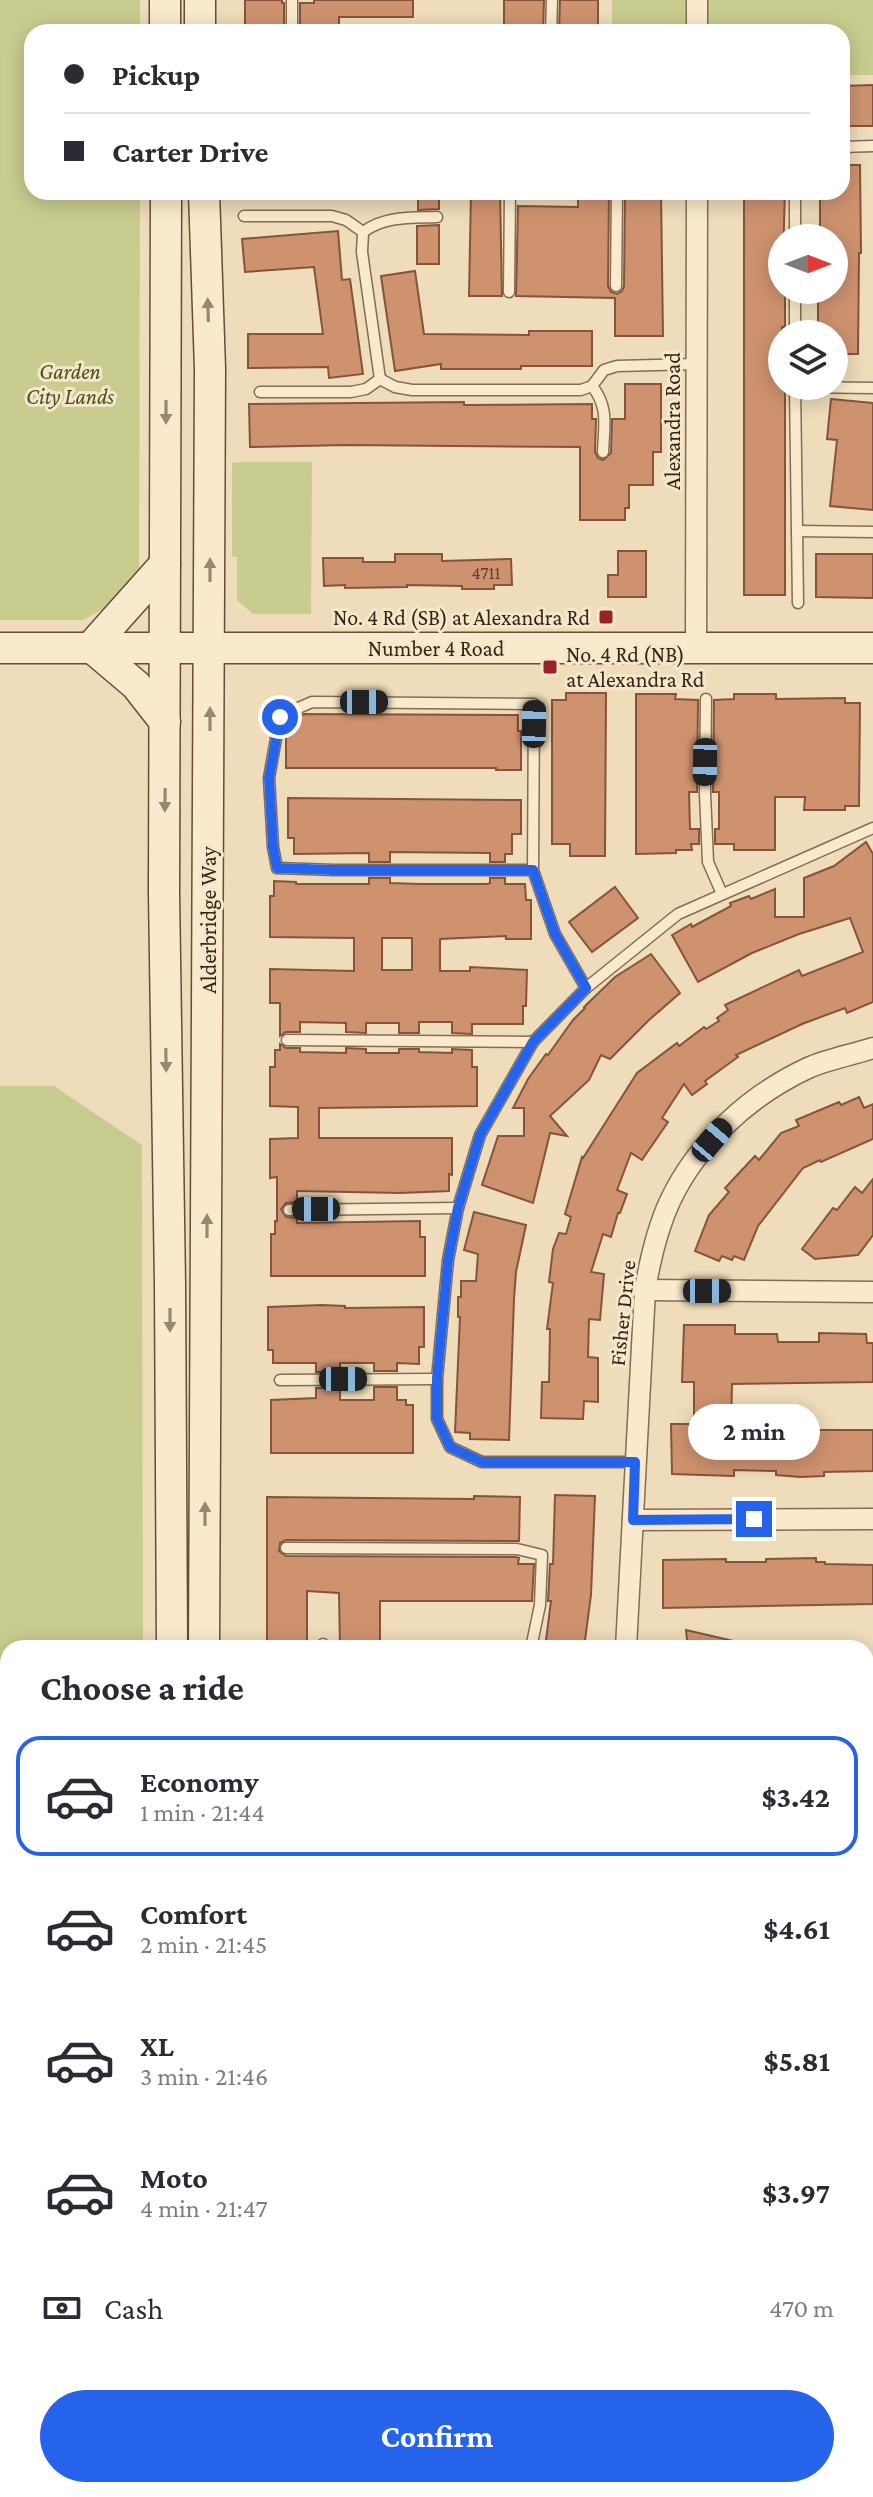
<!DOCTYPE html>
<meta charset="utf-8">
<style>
:root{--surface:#fff;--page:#f7f7f7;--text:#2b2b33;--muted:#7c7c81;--line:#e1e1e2;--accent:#2563eb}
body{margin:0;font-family:"Crimson Pro",serif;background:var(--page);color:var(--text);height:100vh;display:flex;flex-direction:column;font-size:30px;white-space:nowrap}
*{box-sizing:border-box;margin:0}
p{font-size:26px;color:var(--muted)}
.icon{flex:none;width:44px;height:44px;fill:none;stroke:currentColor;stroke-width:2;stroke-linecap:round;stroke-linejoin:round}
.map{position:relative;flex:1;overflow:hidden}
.sheet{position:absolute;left:0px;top:1640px;width:874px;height:858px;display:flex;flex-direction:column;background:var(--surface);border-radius:24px 24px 0 0;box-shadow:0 4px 20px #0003}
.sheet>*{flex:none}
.top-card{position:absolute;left:24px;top:24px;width:826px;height:176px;border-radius:24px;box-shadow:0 4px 20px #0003;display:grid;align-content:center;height:176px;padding:0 40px;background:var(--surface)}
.needle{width:52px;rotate:90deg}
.tools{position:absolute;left:768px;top:224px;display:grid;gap:16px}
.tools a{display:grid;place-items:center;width:80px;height:80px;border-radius:50%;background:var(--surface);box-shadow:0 4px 20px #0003;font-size:40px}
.end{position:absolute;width:36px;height:36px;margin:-18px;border:10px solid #2563eb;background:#fff;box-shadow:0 0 0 4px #fff}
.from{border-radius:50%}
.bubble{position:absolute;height:56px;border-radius:28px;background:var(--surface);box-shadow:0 4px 20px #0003;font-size:26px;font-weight:700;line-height:56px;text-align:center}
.car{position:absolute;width:24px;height:48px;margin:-24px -12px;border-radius:10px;box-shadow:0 0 6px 2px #0007;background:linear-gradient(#222 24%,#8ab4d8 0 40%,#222 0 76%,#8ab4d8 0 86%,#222 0)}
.top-card b{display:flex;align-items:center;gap:28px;height:76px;font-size:30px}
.top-card b+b{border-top:2px solid var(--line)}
.top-card i{width:20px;height:20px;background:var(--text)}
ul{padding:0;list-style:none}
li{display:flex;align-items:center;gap:24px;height:120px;margin:0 16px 12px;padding:0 24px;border:4px solid transparent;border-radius:24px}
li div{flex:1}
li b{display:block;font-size:30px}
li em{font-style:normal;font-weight:700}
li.current{border-color:var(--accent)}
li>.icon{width:72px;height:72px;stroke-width:1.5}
h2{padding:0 40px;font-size:36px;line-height:96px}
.pay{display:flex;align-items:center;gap:20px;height:88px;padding:0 40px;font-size:30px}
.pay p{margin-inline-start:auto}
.action{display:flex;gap:16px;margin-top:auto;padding:16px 40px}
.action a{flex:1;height:92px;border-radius:48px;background:var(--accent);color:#fff;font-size:32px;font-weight:700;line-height:92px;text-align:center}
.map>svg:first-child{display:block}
</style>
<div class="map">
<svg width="873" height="2497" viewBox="0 0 873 2497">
<rect width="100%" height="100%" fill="#eedcba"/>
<g fill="#c8cc8f">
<path d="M0 0H140V32H32V192H140L139 575 125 597 83 620H0Z"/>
<path d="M612 0H873V75H842V32H612Z"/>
<path d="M243 462H312L311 614H253L237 600V557L232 556V463Z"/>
<path d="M0 1086H54L142 1145 143 1648H8V2490H136L135 2497H0Z"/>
<path d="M866 2220H873V2497H747V2490H866Z"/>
</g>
<g fill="#ce926f" stroke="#85543a" stroke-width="2" fill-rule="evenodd">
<path d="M245 0H282V3H284V32H245Z"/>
<path d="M314 0H413V17H339V32H300V3H314Z"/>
<path d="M504 0H544L543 32H504Z"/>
<path d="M560 0H598V32H559Z"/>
<path d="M873 85V126H842V86Z"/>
<path d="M842 165H860L861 253H859L858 354H834V334H818V290H834V238H820V192H842Z"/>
<path d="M418 192H439V209L418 210Z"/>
<path d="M471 192H500L502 296H469Z"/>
<path d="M578 192H609L608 286 611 292 617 294 622 291 624 286 625 192H661L663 336H615V298L516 296 518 206 578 207Z"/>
<path d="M744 192H785L782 290H785V327H782V386H785V595H744Z"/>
<path d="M439 225V264H417V226Z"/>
<path d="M338 231 342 280 350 279 363 374 329 378 328 367 248 368V334H323L314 267 245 272 242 239Z"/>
<path d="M415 271 424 334 529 335V331H592V366H521V369H441V364L395 371 381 276Z"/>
<path d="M625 384H661V452H653V485H629V508H625V520H580V447L346 445 250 447 249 404 464 402V405L592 404V419H596L595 452 598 458 603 460 611 453 612 419H625Z"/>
<path d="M831 399 873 403V510L830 506 837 440 827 439Z"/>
<path d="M618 551H646V597H608V575H618Z"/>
<path d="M395 554H442V561L511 559 512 585H494V589H462V586L407 585V587L345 588V585L324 586 323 558H363V562H395Z"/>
<path d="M816 554H873V598L816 597Z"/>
<path d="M566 693H606L605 856H570V844H552V700H566Z"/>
<path d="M636 694H676L675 699 698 700 697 792H689L690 829H699V844H691L692 850H676V853L636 854Z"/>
<path d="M734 694H776V699L845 698V703H860L859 806H845V810H804L805 797H775V850H734V844H715V829H719V792H713L714 700 734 699Z"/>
<path d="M304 714 518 715V731H521V770H496V768H286V728H291V720Z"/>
<path d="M288 798 521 800V834H512V854H505V862H490V853L390 852V862H369V853L294 854V838H288Z"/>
<path d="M866 842 873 854V1002L847 1013 845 1008 802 1024 736 1055 738 1057 705 1081 707 1084 692 1095 684 1084 662 1118 668 1122 642 1160 631 1153 617 1190 627 1194 620 1213H618L611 1237 603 1234 591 1272 604 1274 600 1320 589 1319 588 1357 598 1358V1402L584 1401 583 1419 541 1418 542 1382H549L550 1329H547L553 1283 549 1282 553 1249 559 1233 566 1234 571 1217 565 1214 582 1157 583 1158 637 1073 677 1043 679 1046 704 1027 706 1029 719 1021 717 1018 728 1010 725 1005 799 970 802 976 863 952 850 918 799 934 752 953 698 982 672 935 691 924 692 927 731 906 730 903 749 896 751 899 775 889V917H804V878L834 866Z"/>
<path d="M369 878H390V883L420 884H487L490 883V878H505V884H525L526 900H531V939H506V936L440 939V971H470V967L527 970 526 1006H523V1024H472V1034L452 1033V1022H419V1033H399V1023H366V1033L346 1032V1023L300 1022V1032H286L280 1036V1003H270V969L354 971V938L270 937V896H274V881L296 882V884H369ZM382 938H412V970H382Z"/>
<path d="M615 887 638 918 592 952 569 922Z"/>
<path d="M651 954 680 993 649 1020 610 1059 601 1055 589 1080 550 1116 567 1136 550 1133 533 1203 482 1185 498 1136H524V1108H513L528 1079 546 1054 548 1055 573 1020 585 1008 584 1007 615 977Z"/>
<path d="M280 1044 286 1048H300V1052L346 1053V1048L366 1049V1053H399V1049H419V1052L452 1053V1049L472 1050V1067H477V1106L319 1108V1138H452V1175L449 1174V1191L400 1193 297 1191V1202L286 1203 281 1209 286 1217 297 1218V1223L420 1221V1237H425V1276H271V1234H275V1221H277V1177L270 1178V1139L298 1138V1107L270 1106V1067H275V1050H280Z"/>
<path d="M859 1097 864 1108 873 1104V1139L821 1162 820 1160 803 1168 758 1226 744 1260 734 1256 732 1260 722 1256 719 1261 695 1251 709 1215 729 1192 725 1188 755 1156 759 1160 781 1133 799 1126 796 1120 839 1102 841 1105Z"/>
<path d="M873 1179V1235L858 1255 815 1259 802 1249 833 1208 837 1210 855 1187 862 1193Z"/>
<path d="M474 1212 526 1225 516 1272 514 1299 509 1440 470 1439V1433L455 1432 460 1317H458V1297H461V1281H476L478 1254 464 1250Z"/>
<path d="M322 1305 345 1306V1308L424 1307V1347H419V1364L397 1363V1371H374V1363H340V1372H316V1363H273V1350H268V1307Z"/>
<path d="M684 1325H735V1334H777L778 1342H819V1333L866 1334 867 1343H873V1382L732 1384 731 1426 811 1425 817 1426V1430H873V1471L824 1472V1476L801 1477 776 1475V1471L734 1470V1476L672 1474 671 1424H694V1382H682Z"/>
<path d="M374 1387H397V1400H406V1405H413V1453H271V1400L316 1398V1388H340V1400H374Z"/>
<path d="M555 1495 595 1496 591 1595 584 1648H545L551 1601H548L550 1564H553Z"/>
<path d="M474 1496 520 1497 519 1541 286 1540 280 1543 279 1551 286 1556 516 1557 519 1558 518 1564H534L532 1601H380V1648H340L339 1593 307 1591V1648H267V1497L474 1499Z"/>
<path d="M816 1558V1562H825V1564L873 1565V1604L663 1608V1560L726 1559V1562H766V1559Z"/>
<path d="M686 1630 738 1642 737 1648H688Z"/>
</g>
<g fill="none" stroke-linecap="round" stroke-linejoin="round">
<g stroke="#856c54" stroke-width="13">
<g id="lane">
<path d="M292 0V32"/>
<path d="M551 32 552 0"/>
<path d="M842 147 873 146"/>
<path d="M244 216H332L346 220 363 232 362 252 380 379"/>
<path d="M363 232C385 216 410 218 437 217"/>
<path d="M795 238V192"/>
<path d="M616 286 617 192"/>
<path d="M509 292 510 192"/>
<path d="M795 334V290"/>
<path d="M592 386C609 407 604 426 603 452"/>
<path d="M795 386 798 603"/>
<path d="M795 387 873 388"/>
<path d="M260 392H351L366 389 380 379 395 387 412 390H581L592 386 604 370 617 366 696 364"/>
<path d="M797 531 873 532"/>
<path d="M706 699 705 793 708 862 722 894"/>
<path d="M533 870H334L277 868 273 847 269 778 280 716 312 702 534 704 533 870 555 934 586 988"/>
<path d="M287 1040 533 1042"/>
<path d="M289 1210 458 1208"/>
<path d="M280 1380 437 1379"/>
<path d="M635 1462H482L450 1447 437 1419V1379L448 1260 458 1208 480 1135 533 1042 586 988 678 914 873 828"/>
<path d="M286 1548 517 1549 542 1555 540 1605 531 1648"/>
<path d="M323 1644V1648"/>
<path d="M866 2092H873"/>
<path d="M390 2490 391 2497"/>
<path d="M618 2490 619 2497"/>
</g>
</g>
<g stroke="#856c54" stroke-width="23">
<g id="street">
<path d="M697 32V0"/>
<path d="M696 649 697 192"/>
<path d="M645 1290 873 1292"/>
<path d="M633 1520 873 1519"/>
<path d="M626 1648 645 1290C650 1260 657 1229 670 1201 698 1142 750 1095 808 1068 828 1059 852 1055 873 1048"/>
<path d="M866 1746H873"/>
<path d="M866 1969H873"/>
<path d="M866 2219H873"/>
<path d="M490 2490 491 2497"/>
<path d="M741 2490 742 2497"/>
</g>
</g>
<g stroke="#674d38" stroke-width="33">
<g id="secondary">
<path d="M165 0V32"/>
<path d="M200 0V32"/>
<path d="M166 192 164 893 170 1285 172 1648"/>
<path d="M204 192 210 369 204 1648"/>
<path d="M91 647 165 564"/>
<path d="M91 647 136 685 165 722"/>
<path d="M0 648H873"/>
<path d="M154 2497 155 2490"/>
<path d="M190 2497 191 2490"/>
</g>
</g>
<use href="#lane" stroke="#faeacd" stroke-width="10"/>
<use href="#street" stroke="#faeacd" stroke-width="20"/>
<use href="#secondary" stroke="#faeacd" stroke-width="30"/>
</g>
<defs><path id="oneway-solid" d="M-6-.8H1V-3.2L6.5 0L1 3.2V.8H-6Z" transform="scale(2)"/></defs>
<g fill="#978874">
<use href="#oneway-solid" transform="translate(208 310) rotate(-92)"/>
<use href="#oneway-solid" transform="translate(166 412) rotate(90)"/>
<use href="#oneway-solid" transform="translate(210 570) rotate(-90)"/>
<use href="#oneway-solid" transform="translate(210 719) rotate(-90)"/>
<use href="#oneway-solid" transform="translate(165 800) rotate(91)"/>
<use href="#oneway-solid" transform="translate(166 1060) rotate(89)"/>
<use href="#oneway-solid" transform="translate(207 1226) rotate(-90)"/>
<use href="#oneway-solid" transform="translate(170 1320) rotate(90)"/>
<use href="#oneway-solid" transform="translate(205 1514) rotate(-90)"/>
</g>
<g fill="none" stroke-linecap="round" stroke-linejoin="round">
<path stroke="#2563eb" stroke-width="10" d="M280 717 269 778 273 847 277 868 334 870H533L555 934 586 988 533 1042 480 1135 458 1208 448 1260 437 1379V1419L450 1447 482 1462H635L633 1520 754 1519"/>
</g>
<g fill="#962329" stroke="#f6e7ca" stroke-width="3">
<rect x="598" y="609" width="16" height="16" rx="4"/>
<rect x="542" y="659" width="16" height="16" rx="4"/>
</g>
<g text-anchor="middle" stroke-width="6" stroke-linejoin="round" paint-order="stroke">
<g font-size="18" fill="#5a402f">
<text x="486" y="579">4711</text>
</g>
<g font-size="22" font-style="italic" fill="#475120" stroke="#f6e7ca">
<text x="70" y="379">Garden<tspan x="70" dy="25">City Lands</tspan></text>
</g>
<g font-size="22" fill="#34251a" stroke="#f6e7ca">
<text transform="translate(672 421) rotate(-90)" y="8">Alexandra Road</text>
<text x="436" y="656">Number 4 Road</text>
<text transform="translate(208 920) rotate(-90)" y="8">Alderbridge Way</text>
<text transform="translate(622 1313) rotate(-84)" y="8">Fisher Drive</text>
</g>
<g font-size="22" fill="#34251a" stroke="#f6e7ca" text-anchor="end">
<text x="590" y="625">No. 4 Rd (SB) at Alexandra Rd</text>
<text x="566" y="662" text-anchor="start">No. 4 Rd (NB)<tspan x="566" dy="25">at Alexandra Rd</tspan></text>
</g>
</g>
</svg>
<div class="tools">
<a><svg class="needle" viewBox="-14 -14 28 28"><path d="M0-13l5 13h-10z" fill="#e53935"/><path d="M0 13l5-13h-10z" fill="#7c7c81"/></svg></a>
<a><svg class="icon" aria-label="layers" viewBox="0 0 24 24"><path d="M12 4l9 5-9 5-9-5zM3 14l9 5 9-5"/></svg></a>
</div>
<i class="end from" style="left:280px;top:717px"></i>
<i class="end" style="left:754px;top:1519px"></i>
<div class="bubble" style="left:688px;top:1404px;width:132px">2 min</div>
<i class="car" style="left:364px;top:702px;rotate:90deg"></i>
<i class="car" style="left:534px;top:724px;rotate:1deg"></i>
<i class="car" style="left:705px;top:762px;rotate:181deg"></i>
<i class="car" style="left:712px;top:1140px;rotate:40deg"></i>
<i class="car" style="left:316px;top:1209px;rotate:270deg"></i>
<i class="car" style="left:707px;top:1291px;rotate:90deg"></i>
<i class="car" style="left:343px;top:1379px;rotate:90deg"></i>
<div class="top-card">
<b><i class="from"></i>Pickup</b>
<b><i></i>Carter Drive</b>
</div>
<section class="sheet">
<h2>Choose a ride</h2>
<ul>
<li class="current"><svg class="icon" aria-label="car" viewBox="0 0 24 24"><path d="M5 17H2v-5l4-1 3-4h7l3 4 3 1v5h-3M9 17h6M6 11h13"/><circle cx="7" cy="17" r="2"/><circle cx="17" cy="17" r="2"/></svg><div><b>Economy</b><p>1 min · 21:44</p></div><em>$3.42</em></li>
<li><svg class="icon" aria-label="car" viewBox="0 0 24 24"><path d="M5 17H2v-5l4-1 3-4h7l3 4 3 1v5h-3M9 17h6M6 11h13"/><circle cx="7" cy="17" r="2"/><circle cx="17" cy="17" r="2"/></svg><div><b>Comfort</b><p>2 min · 21:45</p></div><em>$4.61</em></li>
<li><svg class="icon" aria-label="car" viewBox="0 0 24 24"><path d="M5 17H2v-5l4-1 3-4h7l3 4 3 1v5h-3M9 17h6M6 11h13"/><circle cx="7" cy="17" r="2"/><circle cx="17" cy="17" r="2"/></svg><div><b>XL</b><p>3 min · 21:46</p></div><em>$5.81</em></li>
<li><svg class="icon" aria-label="car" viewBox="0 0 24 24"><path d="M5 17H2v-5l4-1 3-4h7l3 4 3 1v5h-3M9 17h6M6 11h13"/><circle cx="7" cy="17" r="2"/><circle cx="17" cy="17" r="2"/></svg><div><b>Moto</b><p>4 min · 21:47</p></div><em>$3.97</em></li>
</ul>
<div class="pay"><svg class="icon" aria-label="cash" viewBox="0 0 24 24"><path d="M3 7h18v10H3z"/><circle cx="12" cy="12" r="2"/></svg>Cash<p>470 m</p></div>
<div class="action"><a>Confirm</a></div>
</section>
</div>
